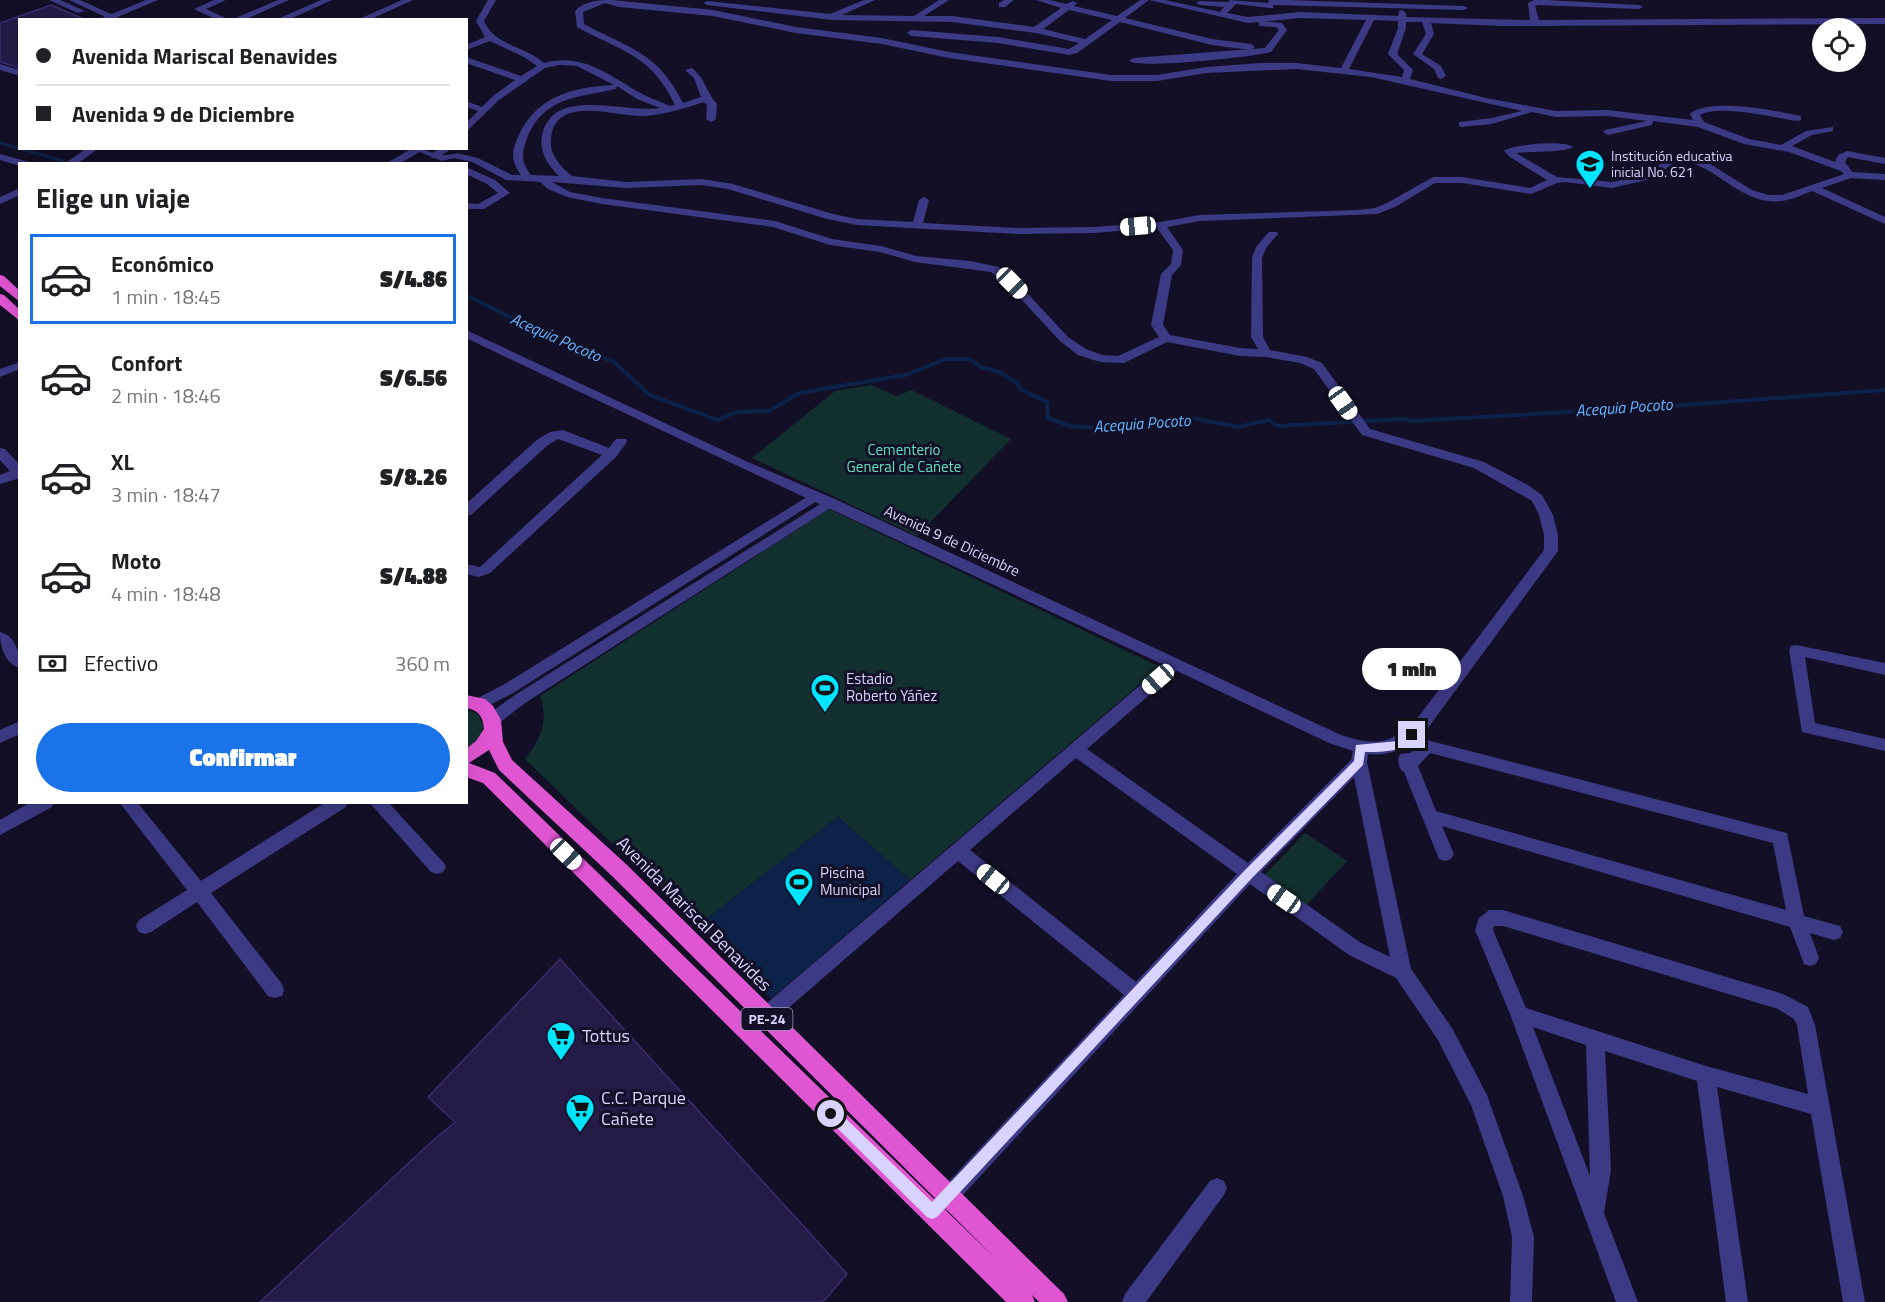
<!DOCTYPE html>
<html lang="es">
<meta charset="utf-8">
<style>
:root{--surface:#fff;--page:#f6f6f6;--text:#202124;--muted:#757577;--line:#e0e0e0;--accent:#1a73e8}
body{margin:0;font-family:"Titillium Web",sans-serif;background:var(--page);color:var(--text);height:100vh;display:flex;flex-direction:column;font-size:22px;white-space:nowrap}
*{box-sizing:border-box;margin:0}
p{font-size:20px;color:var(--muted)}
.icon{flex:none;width:33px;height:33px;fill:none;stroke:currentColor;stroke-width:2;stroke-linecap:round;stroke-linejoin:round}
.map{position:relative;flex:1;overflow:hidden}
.details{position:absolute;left:18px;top:162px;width:450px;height:642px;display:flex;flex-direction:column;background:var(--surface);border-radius:0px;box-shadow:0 6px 24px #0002}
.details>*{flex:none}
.guide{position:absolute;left:18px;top:18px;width:450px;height:132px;border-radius:0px;box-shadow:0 6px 24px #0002;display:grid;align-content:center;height:132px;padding:0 18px;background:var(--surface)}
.controls{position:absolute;left:1812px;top:18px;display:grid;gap:12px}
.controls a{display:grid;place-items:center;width:54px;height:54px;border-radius:50%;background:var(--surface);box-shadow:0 6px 24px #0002;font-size:30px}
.end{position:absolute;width:27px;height:27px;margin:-14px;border:8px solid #d9d4ff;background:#111;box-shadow:0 0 0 3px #111}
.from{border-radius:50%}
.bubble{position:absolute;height:42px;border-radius:21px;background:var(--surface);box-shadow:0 6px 24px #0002;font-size:20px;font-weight:800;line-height:42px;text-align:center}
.car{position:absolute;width:18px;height:36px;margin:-18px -9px;border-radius:8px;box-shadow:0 0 4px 2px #0007;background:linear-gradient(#fff 24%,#345 0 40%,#fff 0 76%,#345 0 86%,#fff 0)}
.guide b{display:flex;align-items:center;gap:21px;height:57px;font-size:22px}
.guide b+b{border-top:2px solid var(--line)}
.guide i{width:15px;height:15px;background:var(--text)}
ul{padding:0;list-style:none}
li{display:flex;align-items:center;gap:18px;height:90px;margin:0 12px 9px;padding:0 6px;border:3px solid transparent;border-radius:0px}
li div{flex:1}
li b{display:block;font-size:22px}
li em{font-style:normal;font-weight:800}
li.active{border-color:var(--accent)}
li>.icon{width:54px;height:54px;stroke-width:1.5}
h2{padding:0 18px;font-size:27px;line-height:72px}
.pay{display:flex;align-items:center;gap:15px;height:66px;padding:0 18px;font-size:22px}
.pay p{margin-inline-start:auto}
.cta{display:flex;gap:12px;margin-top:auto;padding:12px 18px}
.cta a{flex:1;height:69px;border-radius:36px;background:var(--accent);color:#fff;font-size:24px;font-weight:800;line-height:69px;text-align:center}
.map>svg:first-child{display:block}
</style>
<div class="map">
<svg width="1885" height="1302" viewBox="0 0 1885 1302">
<rect width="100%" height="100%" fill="#130f26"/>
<g fill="#12302f">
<path d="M871 385 897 396 911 390 1011 439 917 536 752 458 835 391Z"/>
<path d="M829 509 1160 667 910 880 838 817 697 926 525 759C541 738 549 721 540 696Z"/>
<path d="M467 709 478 714 484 727 477 742 467 750Z"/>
<path d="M1305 833 1347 861 1302 910 1260 880Z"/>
</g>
<path fill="#0c2248" d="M838 817 910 880 771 999 697 926Z"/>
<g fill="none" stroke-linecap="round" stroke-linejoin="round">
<path stroke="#0c2248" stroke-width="3" d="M0 143 63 161"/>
<path stroke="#0c2248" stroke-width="4" d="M466 295 553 339 614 362 650 395 717 420 737 412 769 411 799 393 906 375 946 359H969L981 367 1002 373 1018 384 1020 389 1047 402 1048 418 1070 426 1098 428 1152 420 1173 422 1192 418 1238 427 1269 420 1277 426 1404 419 1412 421 1656 407 1885 390"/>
</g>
<g fill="#241b47" stroke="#3b2d73" stroke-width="1.5">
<path d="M51 5 86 20H20V68L0 62V23Z"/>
<path d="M560 959 847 1274 823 1302H260L429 1144 455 1122 428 1097Z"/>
</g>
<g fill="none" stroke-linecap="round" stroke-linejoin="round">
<g fill="#3d3a85" fill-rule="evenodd">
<path d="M146 0H158L110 20H97Z"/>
<path d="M214 0H226L206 9 230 20H217L194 9Z"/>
<path d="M278 0H289L244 20H231Z"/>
<path d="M321 0H332L288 20H275Z"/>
<path d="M402 0H413L369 20H357Z"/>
<path d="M488 0H496L484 21C495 46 525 46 544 63 584 52 611 77 644 95 652 99 662 102 670 106L675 105C651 54 622 52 577 27L575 11C584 1 598 0 611 0L713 10 796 27 882 38 949 52 1111 75H1157L1206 67 1261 63H1296L1341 68 1366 20 1300 18 1248 23 1149 0 1125 18 1212 39 1251 44 1255 47 1251 50 1212 45 1120 22 1077 53 1069 55 998 43 911 36 907 33 911 30 998 37 1069 49 1079 43 1036 33 952 22 832 20 707 5 703 3 707 1 830 14 864 0H875L842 15 914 16 939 0H949L924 16H952L1034 27 1061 8 1036 0H1050L1066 4 1073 1 1077 3 1074 6 1117 16 1140 0H1165L1220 12 1224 7 1200 5 1196 3 1200 1 1228 2 1230 0 1268 3 1269 0H1286L1464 6 1468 8 1464 10 1273 5V8H1270L1236 4 1227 13 1248 17 1300 12 1398 16 1399 11 1402 10 1406 13V17L1530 20 1528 3 1534 0H1546L1639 5 1643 7 1639 9 1538 5 1535 6 1539 20 1885 18V24L1503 26 1431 23 1434 34 1422 54 1441 66 1446 76 1441 79 1438 78 1434 69 1413 54 1426 34 1422 22H1406V28L1397 54 1413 70 1410 79 1486 98 1556 111 1607 110 1693 120 1690 114C1709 97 1777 111 1801 116V120L1798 121C1774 118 1721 104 1700 115L1704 122 1749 139 1781 145 1806 131 1833 127V131L1812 135 1792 146 1835 162 1838 155 1847 151 1885 158V164L1848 157 1845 162 1852 172 1885 174V180L1851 178 1822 188 1885 217V224L1812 191C1802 195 1791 200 1781 201 1740 206 1716 163 1678 160L1651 179 1612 188 1565 182 1557 183 1531 194 1462 183H1435L1395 207 1377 214 1200 221 1167 227 1183 250 1181 265 1172 275 1163 325 1170 335 1240 348 1258 349 1251 337 1252 258 1256 247 1269 232H1277L1278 234 1266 248 1262 258 1263 337 1270 350 1307 357 1322 363 1370 429 1484 462 1528 485 1542 495 1553 515 1558 535V551L1428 728C1411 745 1393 757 1368 754L1367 762 1411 969 1452 1028 1487 1095 1523 1196 1534 1237 1532 1302H1510L1512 1237 1503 1196 1471 1105 1438 1040 1396 978 1349 955 1250 884 950 1209 943 1212 936 1209 933 1202 936 1195 1124 995 958 861 755 1037 748 1040 741 1037 739 1031 741 1025 1164 665C932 555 698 449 466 338V330L748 462 835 499 1341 735C1375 746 1390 745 1416 720L1544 550V535L1539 515 1532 501 1474 468 1362 435 1314 369 1300 363 1266 357 1240 356 1167 342 1124 363 1100 362 1078 355 1060 341 1008 285 991 272 915 262 880 252 830 245 773 227 602 204 567 197 548 189 540 182 506 180 472 162 454 158 452 156 457 153 478 158 512 175H521C511 161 511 152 518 137 536 96 573 87 614 85L577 66 560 65 545 68 499 100 466 132V123L478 111 466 107V101L482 107 493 96 515 80 466 63V57L521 76 537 66 524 57 490 41 466 50V45L485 37 476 21ZM605 3 619 7 713 16 796 33 882 44 949 58 1111 81H1157L1206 73 1296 69 1371 77 1522 111 1492 118 1459 122V126L1462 127 1492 124 1532 112 1556 117 1607 116 1647 121 1605 130 1603 132 1608 135 1652 125 1653 121 1698 127 1744 144 1789 152 1841 171 1844 174 1782 195H1768L1752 190 1702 159 1676 154 1644 175 1612 182 1557 177 1516 153C1530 151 1564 153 1573 147 1563 140 1515 144 1504 151L1510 157 1547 180 1530 188 1462 177H1433L1387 203 1375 208 1358 210 1200 215 1160 222 1094 227 1017 228 923 223 929 200 924 197 919 200 913 222 857 219 833 214 733 184 702 179 626 182 572 176C560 166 549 155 551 138 556 93 617 118 646 116 666 114 686 108 704 102L707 105 706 119 711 122 716 119 717 104C706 92 705 78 692 68L685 70 694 78 701 97 683 103C658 52 630 49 584 24L583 12ZM1069 10 1112 20 1085 39 1043 29ZM1374 20 1398 21V28L1388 54 1404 70 1402 77 1349 69ZM617 86 637 99 660 108C624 114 552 85 542 136 539 152 548 165 559 176L531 175C522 163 521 156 526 141 543 96 576 98 616 89ZM552 182 626 188 702 185 728 189 827 219 857 225 1017 234 1094 233 1157 228 1173 250 1171 264 1161 274 1151 325 1159 337 1118 356 1102 355 1086 349 1068 337 1016 281 999 267 970 261 916 256 881 246 832 239 775 221 602 198 570 192ZM1177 671 1329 743 1353 751 1351 760 1248 863 1087 749ZM1076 758 1237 874 1136 982 970 850ZM1354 777 1390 957 1361 943 1261 872Z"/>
<path d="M1004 0H1014L1005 7H999V3Z"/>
<path d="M1262 21 1282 23 1287 30 1271 52C1253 57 1140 69 1129 61L1133 58 1265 48 1279 30 1276 27 1259 26V22Z"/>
<path d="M0 64 20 70V76L0 70Z"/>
<path d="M413 148 423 150 399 164H385Z"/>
<path d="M440 148H453L437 158H431V154Z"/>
<path d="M0 154 29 162 30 164H20V166L0 160Z"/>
<path d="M466 167 495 180 510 193 484 209H466V203L478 204 498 193 487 184 466 174Z"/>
<path d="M20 362V369L0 377V369Z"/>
<path d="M563 430 609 448 616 439H626L627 442 616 457 490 573 479 577 466 574V564L480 567 602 455 558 439 548 445 471 515 466 516V504L538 439 550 432Z"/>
<path d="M0 448 5 449 20 465V478L0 484V475L10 471 0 460Z"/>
<path d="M0 632C16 636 20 654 20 668 4 664 0 645 0 632Z"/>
<path d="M1796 645 1885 663V675L1805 657 1815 723 1885 739V751L1802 732 1789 650 1791 646Z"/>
<path d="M20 721V734L0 743V730Z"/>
<path d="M1427 740 1787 833 1804 916 1840 926 1843 932 1840 938 1834 940 1810 933 1819 958 1816 964 1810 966 1804 964 1790 927 1442 826 1454 854 1451 859 1445 861 1439 859 1404 772C1398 769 1397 759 1400 754L1410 753 1421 742ZM1430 753 1773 843 1786 910 1436 811 1418 766Z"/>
<path d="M31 802H54L52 807 0 835V820Z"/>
<path d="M119 802H137L201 881 326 802H348L346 807 211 893 282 984 284 990 282 996 275 998 268 996 197 902 151 932 145 934 139 932 136 926 139 920 187 890Z"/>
<path d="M369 802H388L443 862 446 867 443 872 437 874 431 872Z"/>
<path d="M1489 910H1503L1783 994 1808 1007 1815 1025 1865 1302H1843L1811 1114 1717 1087 1748 1302H1726L1697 1081 1605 1051 1611 1170 1604 1213 1638 1302H1616L1510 1014 1475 930 1479 918ZM1494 926H1503L1778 1009 1794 1019 1797 1025 1808 1094 1706 1066 1526 1008 1493 930ZM1533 1027 1586 1045 1590 1176Z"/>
<path d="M1217 1178 1224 1181 1227 1188 1224 1195 1146 1302H1122L1125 1294 1210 1181Z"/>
</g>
<g fill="#3d3a85" fill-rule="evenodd">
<path d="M49 0H60L85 11 78 13Z"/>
<path d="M69 0H80L124 20H112Z"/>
<path d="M87 148H99L77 164H64Z"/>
<path d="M410 148C424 148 430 153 442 155 450 156 455 151 462 156L442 161Z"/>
<path d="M20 188V195L0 204V197Z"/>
<path d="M815 492 820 493 822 496 820 499 513 693 484 708H474L471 704 474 700 503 685Z"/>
<path d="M830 498 837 502 835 505 525 703 498 724H486L484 720 486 716 515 695Z"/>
</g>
<g fill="#e055d1" fill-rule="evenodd">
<path d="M0 275 4 276 20 291V302L0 286Z"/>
<path d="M0 294 4 295 20 310V321L0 305Z"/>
<path d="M466 695 485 699 493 706 501 720 503 742 512 760 626 864 1064 1294 1068 1302H1039L1032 1295 1035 1302H1006L483 783 466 777V749L476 741 484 729C483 717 479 710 466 708ZM489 750 499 770 612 876 999 1262 495 773 469 763Z"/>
</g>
</g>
<path fill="#d9d4ff" d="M1412 731 1417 735C1405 752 1385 752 1365 752L1363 765 1252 878 937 1217 932 1219 927 1217 827 1118 825 1114 827 1109 831 1107 836 1109 932 1202 1244 871 1354 761 1356 745 1398 741Z"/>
<defs>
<g id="school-pin" transform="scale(1.5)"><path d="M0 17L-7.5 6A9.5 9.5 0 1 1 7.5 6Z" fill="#00e5ff" stroke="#130f26"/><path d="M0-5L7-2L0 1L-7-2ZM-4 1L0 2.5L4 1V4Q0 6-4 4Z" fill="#111"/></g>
<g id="stadium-pin" transform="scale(1.5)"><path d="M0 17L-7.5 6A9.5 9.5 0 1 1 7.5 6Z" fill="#00e5ff" stroke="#130f26"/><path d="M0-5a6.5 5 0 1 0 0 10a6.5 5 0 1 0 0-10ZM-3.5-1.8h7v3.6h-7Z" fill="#111"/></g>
<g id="supermarket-pin" transform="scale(1.5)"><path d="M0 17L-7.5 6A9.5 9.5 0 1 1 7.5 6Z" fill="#00e5ff" stroke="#130f26"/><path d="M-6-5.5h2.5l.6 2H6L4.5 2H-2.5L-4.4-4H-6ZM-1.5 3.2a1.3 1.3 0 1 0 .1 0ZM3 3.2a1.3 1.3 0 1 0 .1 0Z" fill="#111"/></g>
</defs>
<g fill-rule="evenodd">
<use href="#school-pin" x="1590" y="164"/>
<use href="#stadium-pin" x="825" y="688"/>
<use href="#stadium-pin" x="799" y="882"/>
<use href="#supermarket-pin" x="561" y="1036"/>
<use href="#supermarket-pin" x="580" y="1108"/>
</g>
<g text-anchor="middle" stroke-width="6" stroke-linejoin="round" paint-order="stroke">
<g font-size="14" fill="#d9d4ff" stroke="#130f26" text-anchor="start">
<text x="1611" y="161">Institución educativa<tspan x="1611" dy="16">inicial No. 621</tspan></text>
</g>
<rect fill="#130f26" stroke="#9e99be" stroke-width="1.5" x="741.5" y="1008" width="51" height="22" rx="4.5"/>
<g font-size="14" font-weight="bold" fill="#d9d4ff">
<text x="767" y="1024">PE-24</text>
</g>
<g font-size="15" fill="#5fe0c0" stroke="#130f26">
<text x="904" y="455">Cementerio<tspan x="904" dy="17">General de Cañete</tspan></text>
</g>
<g font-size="15" fill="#d9d4ff" stroke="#130f26">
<text transform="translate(952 541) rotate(25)" y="5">Avenida 9 de Diciembre</text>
</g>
<g font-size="15" fill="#d9d4ff" stroke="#130f26" text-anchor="start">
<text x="846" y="684">Estadio<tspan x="846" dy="17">Roberto Yáñez</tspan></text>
<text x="820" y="878">Piscina<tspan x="820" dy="17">Municipal</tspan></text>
</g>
<g font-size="16" font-style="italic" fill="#62b6ff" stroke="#130f26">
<text transform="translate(556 337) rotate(24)" y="6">Acequia Pocoto</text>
<text transform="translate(1624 407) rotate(-4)" y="6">Acequia Pocoto</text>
<text transform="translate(1142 423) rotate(-4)" y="6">Acequia Pocoto</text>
</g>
<g font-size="18" fill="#d9d4ff" stroke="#130f26">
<text transform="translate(694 914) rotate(45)" y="6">Avenida Mariscal Benavides</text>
</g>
<g font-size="18" fill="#d9d4ff" stroke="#130f26" text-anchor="start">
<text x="582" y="1042">Tottus</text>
<text x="601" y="1104">C.C. Parque<tspan x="601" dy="21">Cañete</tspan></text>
</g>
</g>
</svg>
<div class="controls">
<a><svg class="icon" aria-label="locate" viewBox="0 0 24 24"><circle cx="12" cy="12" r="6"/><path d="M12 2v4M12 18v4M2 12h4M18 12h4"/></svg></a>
</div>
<i class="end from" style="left:831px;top:1114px"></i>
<i class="end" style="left:1412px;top:735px"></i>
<div class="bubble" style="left:1362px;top:648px;width:99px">1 min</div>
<i class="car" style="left:1138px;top:226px;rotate:265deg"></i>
<i class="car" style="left:1012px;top:283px;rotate:135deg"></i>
<i class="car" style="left:1343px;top:403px;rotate:145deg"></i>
<i class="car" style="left:1158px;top:679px;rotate:229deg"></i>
<i class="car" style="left:566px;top:854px;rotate:134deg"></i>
<i class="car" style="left:993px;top:879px;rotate:309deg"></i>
<i class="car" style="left:1284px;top:899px;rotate:305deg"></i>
<div class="guide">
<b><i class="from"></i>Avenida Mariscal Benavides</b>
<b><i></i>Avenida 9 de Diciembre</b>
</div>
<section class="details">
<h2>Elige un viaje</h2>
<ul>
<li class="active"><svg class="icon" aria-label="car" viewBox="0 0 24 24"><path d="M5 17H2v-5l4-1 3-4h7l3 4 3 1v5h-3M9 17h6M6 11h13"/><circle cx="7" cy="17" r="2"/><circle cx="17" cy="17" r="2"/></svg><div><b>Económico</b><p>1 min · 18:45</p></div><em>S/4.86</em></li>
<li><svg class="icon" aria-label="car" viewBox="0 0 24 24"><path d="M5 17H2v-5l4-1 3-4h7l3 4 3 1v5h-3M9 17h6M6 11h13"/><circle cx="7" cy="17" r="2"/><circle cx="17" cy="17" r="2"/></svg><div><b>Confort</b><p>2 min · 18:46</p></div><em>S/6.56</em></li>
<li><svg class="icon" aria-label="car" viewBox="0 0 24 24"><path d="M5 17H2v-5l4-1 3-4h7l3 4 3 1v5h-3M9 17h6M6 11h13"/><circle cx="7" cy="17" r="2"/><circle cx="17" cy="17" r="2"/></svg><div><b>XL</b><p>3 min · 18:47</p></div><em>S/8.26</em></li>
<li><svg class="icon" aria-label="car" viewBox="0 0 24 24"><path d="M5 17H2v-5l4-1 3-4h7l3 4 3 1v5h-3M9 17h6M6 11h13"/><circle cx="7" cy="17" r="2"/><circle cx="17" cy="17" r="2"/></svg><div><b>Moto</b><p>4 min · 18:48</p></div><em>S/4.88</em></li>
</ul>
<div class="pay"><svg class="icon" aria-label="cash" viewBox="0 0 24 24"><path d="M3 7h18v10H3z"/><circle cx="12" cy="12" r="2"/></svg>Efectivo<p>360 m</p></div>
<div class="cta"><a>Confirmar</a></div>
</section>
</div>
